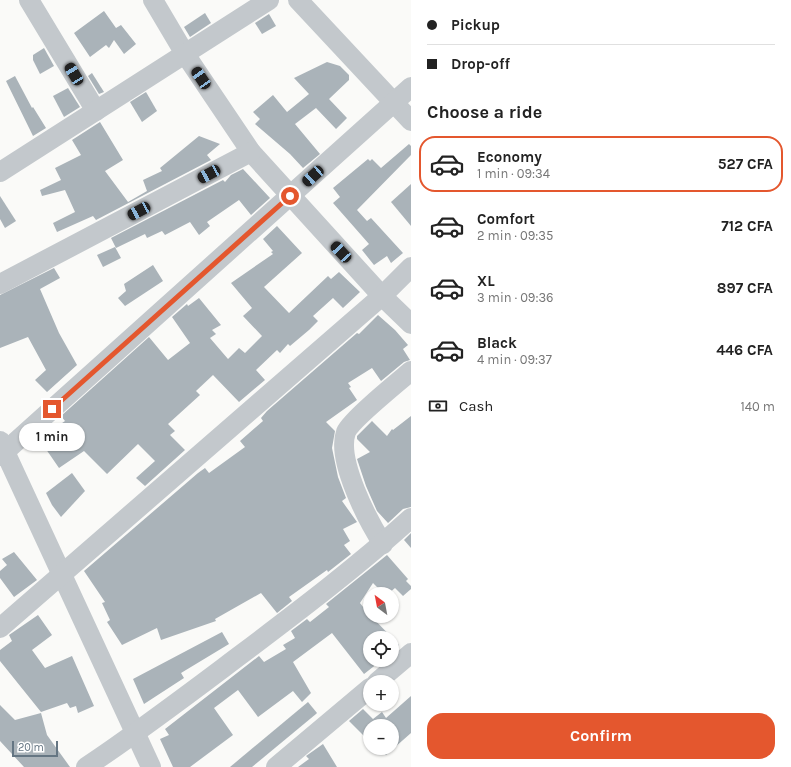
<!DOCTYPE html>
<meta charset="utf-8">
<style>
:root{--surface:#fff;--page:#f6f6f6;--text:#222;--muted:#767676;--line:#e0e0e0;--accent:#e4572e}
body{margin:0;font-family:Karla,sans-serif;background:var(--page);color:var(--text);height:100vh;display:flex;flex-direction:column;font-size:15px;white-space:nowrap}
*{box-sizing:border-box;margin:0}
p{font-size:13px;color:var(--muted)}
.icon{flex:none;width:22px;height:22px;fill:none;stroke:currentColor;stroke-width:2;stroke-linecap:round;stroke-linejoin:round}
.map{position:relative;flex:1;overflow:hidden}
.panel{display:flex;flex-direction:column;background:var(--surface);width:380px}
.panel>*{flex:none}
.guide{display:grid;align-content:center;height:88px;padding:0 16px;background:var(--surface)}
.needle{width:26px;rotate:328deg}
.fabs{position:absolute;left:363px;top:587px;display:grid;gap:8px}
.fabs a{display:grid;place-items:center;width:36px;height:36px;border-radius:50%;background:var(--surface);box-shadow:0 1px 3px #0004;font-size:20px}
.scale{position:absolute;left:12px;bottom:10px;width:46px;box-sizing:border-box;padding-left:4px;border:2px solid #657683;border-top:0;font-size:11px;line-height:14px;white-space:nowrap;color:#657683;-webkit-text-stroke:3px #fff;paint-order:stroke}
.end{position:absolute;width:18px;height:18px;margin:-9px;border:5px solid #e4572e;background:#fff;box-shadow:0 0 0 2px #fff}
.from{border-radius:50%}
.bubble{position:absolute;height:28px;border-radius:14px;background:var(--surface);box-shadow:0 1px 3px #0004;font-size:13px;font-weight:700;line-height:28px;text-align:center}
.car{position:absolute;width:12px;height:24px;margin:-12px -6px;border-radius:5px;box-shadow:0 0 3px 1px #0007;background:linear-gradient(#222 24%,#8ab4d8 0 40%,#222 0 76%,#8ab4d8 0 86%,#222 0)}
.guide b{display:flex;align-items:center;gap:14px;height:38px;font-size:15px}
.guide b+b{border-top:1px solid var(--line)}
.guide i{width:10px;height:10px;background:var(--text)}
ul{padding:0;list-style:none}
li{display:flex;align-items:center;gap:12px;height:56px;margin:0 8px 6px;padding:0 8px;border:2px solid transparent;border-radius:16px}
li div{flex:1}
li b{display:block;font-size:15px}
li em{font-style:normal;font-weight:700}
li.active{border-color:var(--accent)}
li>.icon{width:36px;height:36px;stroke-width:1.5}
h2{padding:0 16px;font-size:18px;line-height:48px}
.pay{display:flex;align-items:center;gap:10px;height:44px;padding:0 16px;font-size:15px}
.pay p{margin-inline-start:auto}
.action{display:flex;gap:8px;margin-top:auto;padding:8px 16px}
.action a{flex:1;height:46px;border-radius:16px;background:var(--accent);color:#fff;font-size:16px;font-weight:700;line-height:46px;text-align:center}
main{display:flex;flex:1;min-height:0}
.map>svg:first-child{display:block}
</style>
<main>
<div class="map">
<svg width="411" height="767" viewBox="0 0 411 767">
<rect width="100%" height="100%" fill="#fafaf8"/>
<g fill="#aab3b9">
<path d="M104 11 116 28 121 25 136 44 124 54 114 40 109 48 106 45 90 57 74 33Z"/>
<path d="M205 13 211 23 190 37 184 27Z"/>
<path d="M269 14 276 26 262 34 255 23Z"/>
<path d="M44 48 54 66 40 74 33 60V55Z"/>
<path d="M327 62 340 66 349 75V80L329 99 347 118 336 129 316 108 295 124 320 154 303 168 290 154 255 124 260 119 253 112 273 95 287 112 309 94 294 78Z"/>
<path d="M92 73 104 92 99 94 88 76Z"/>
<path d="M15 76 32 108 33 107 46 128 33 136 6 81Z"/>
<path d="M68 88 80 107 64 117 53 96Z"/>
<path d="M146 92 157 111 142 122 130 102Z"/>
<path d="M100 122 123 160 105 171 128 202 147 191 143 180 162 171 160 168 199 136 220 144 207 155 211 160 96 220 93 216 57 232 53 223 75 212 65 190 42 196 40 190 61 180 55 168 81 155 72 140Z"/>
<path d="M409 144 411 146V155L357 210 367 221 371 218 403 253 391 263 387 256 374 265 362 250 369 244 333 203 340 197 333 188 368 159 370 161 372 159 381 168Z"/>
<path d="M243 169 270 198 251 215 239 200 207 222 210 226 199 235 190 222 165 235 162 231 147 238 145 234 116 248 111 238 223 180 225 182 231 175Z"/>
<path d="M411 184V226L391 202Z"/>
<path d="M0 196 16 221 5 228 0 219Z"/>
<path d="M277 226 302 253 264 287 289 313 328 276 331 279 339 272 360 292 343 308 333 298 313 316 318 321 309 330 290 346 288 344 280 353 277 350 256 370 265 380 239 402 213 375 196 391 200 395 168 424 175 431 170 435 185 450 145 486 136 478 155 461 138 444 107 474 84 451 59 468 39 439 65 421 61 416 149 337 168 360 190 343 172 317 187 304 188 306 199 298 221 325 212 330 216 334 210 338 228 359 239 348 245 353 262 336 243 316 252 308 231 283 273 254 271 252 273 251 263 239Z"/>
<path d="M115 247 121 258 103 267 97 255Z"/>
<path d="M153 265 163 281 125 306 118 298 126 291 124 284Z"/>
<path d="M54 268 60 278 40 289 59 333 77 365 47 392 35 380 46 370 28 337 0 348V295Z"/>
<path d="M378 315 395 330 408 345 403 349 410 360 404 362 381 381 372 368 348 383 351 387 349 388 357 400 326 422 335 431 332 448 338 477 346 498 342 501 357 522 343 529 350 541 344 545 351 554 328 572 327 570 289 597 292 601 277 613 261 593 215 619 216 621 161 640 157 628 122 645 107 622 110 620 102 603 105 602 84 571 198 473 205 468 209 473 245 447 240 441 263 421 261 418 267 411 357 333 359 334Z"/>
<path d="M411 416V507L403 509 388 523 377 511 366 486 357 459 370 452 357 439V436L372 421 387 436 392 429 393 430Z"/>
<path d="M72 473 85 491 61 517 52 505 46 493Z"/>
<path d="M411 533V548L404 540Z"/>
<path d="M14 552 37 580 14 597 0 578V571L7 565 2 559Z"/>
<path d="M387 555 408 579 406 581 411 586V589L403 596 395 588 388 594 386 592 384 594 373 583 360 603 370 616H371L399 645 392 652V638H370V660H382L364 674 332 633 293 662 311 693 302 702 293 691 258 717 238 690 214 708 233 735 190 767H173L160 739 169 735 165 729 259 656 264 662 286 649 283 645 295 638 291 631 307 619 310 622 329 607 326 604Z"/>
<path d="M38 615 52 635 32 650 45 668 72 656 94 706 78 713 76 706 70 708 67 703 41 712 0 661V650L12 641 9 635Z"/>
<path d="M222 632 229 644 181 673 184 678 144 704 133 679Z"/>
<path d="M411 696V733L386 755 377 748H392V726H370V742L349 721 363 709 373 719 382 712 386 718Z"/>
<path d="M308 702 317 713 316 714 252 767H230Z"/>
<path d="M0 705 15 720 41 713 47 735 70 767H24L0 741Z"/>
<path d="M323 744 337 767H298L309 759 306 756Z"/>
</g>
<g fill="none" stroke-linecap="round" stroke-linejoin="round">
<g stroke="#c3c8cc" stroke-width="20">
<path d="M29 0 96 111"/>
<path d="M153 0 185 54 251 152 382 296 411 324"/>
<path d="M298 0 411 121"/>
<path d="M0 172 269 0"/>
<path d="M0 284 251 152"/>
<path d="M0 441 151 767"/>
<path d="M0 456 411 87"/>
<path d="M383 544C368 521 336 460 346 432 351 420 398 382 411 371"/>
<path d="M0 628 382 296 411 267"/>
<path d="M377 682 411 653"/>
<path d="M86 767C140 731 191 692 243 653 300 610 358 566 411 518"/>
<path d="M276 767 370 688"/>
</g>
</g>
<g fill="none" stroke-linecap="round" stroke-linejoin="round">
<path stroke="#e4572e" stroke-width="5" d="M52 409 290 196"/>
</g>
</svg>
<div class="fabs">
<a><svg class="needle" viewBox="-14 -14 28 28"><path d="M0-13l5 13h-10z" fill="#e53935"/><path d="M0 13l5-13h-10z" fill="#767676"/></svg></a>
<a><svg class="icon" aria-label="locate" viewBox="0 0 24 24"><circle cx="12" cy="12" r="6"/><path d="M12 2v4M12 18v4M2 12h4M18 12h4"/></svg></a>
<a>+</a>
<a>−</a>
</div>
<div class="scale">20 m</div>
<i class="end from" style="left:290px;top:196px"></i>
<i class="end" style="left:52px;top:409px"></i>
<div class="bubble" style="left:19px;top:423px;width:66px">1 min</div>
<i class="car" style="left:74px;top:74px;rotate:329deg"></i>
<i class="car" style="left:201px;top:78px;rotate:326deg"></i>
<i class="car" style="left:209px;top:174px;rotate:242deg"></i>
<i class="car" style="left:313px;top:176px;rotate:228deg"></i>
<i class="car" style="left:139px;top:211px;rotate:242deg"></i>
<i class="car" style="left:341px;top:252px;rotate:317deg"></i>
</div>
<section class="panel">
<div class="guide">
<b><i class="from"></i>Pickup</b>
<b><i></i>Drop-off</b>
</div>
<h2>Choose a ride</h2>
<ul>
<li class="active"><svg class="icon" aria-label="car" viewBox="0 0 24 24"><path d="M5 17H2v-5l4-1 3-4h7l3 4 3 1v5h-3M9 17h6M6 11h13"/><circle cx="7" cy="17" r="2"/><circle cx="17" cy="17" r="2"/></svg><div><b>Economy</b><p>1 min · 09:34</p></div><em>527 CFA</em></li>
<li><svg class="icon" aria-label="car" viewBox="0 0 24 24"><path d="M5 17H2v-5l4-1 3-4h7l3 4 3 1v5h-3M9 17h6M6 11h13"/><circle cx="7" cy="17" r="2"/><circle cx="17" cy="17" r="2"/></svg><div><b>Comfort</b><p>2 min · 09:35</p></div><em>712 CFA</em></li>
<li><svg class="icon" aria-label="car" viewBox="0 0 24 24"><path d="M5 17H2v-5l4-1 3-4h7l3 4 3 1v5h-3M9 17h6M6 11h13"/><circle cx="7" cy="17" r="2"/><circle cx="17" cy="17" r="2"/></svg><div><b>XL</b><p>3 min · 09:36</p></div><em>897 CFA</em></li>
<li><svg class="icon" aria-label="car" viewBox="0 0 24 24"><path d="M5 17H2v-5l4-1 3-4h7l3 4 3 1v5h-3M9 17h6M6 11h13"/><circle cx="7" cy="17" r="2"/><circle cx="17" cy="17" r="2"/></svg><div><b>Black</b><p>4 min · 09:37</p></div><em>446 CFA</em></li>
</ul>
<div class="pay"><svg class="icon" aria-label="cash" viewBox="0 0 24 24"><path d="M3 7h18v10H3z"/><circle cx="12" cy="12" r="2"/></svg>Cash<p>140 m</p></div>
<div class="action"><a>Confirm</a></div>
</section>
</main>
